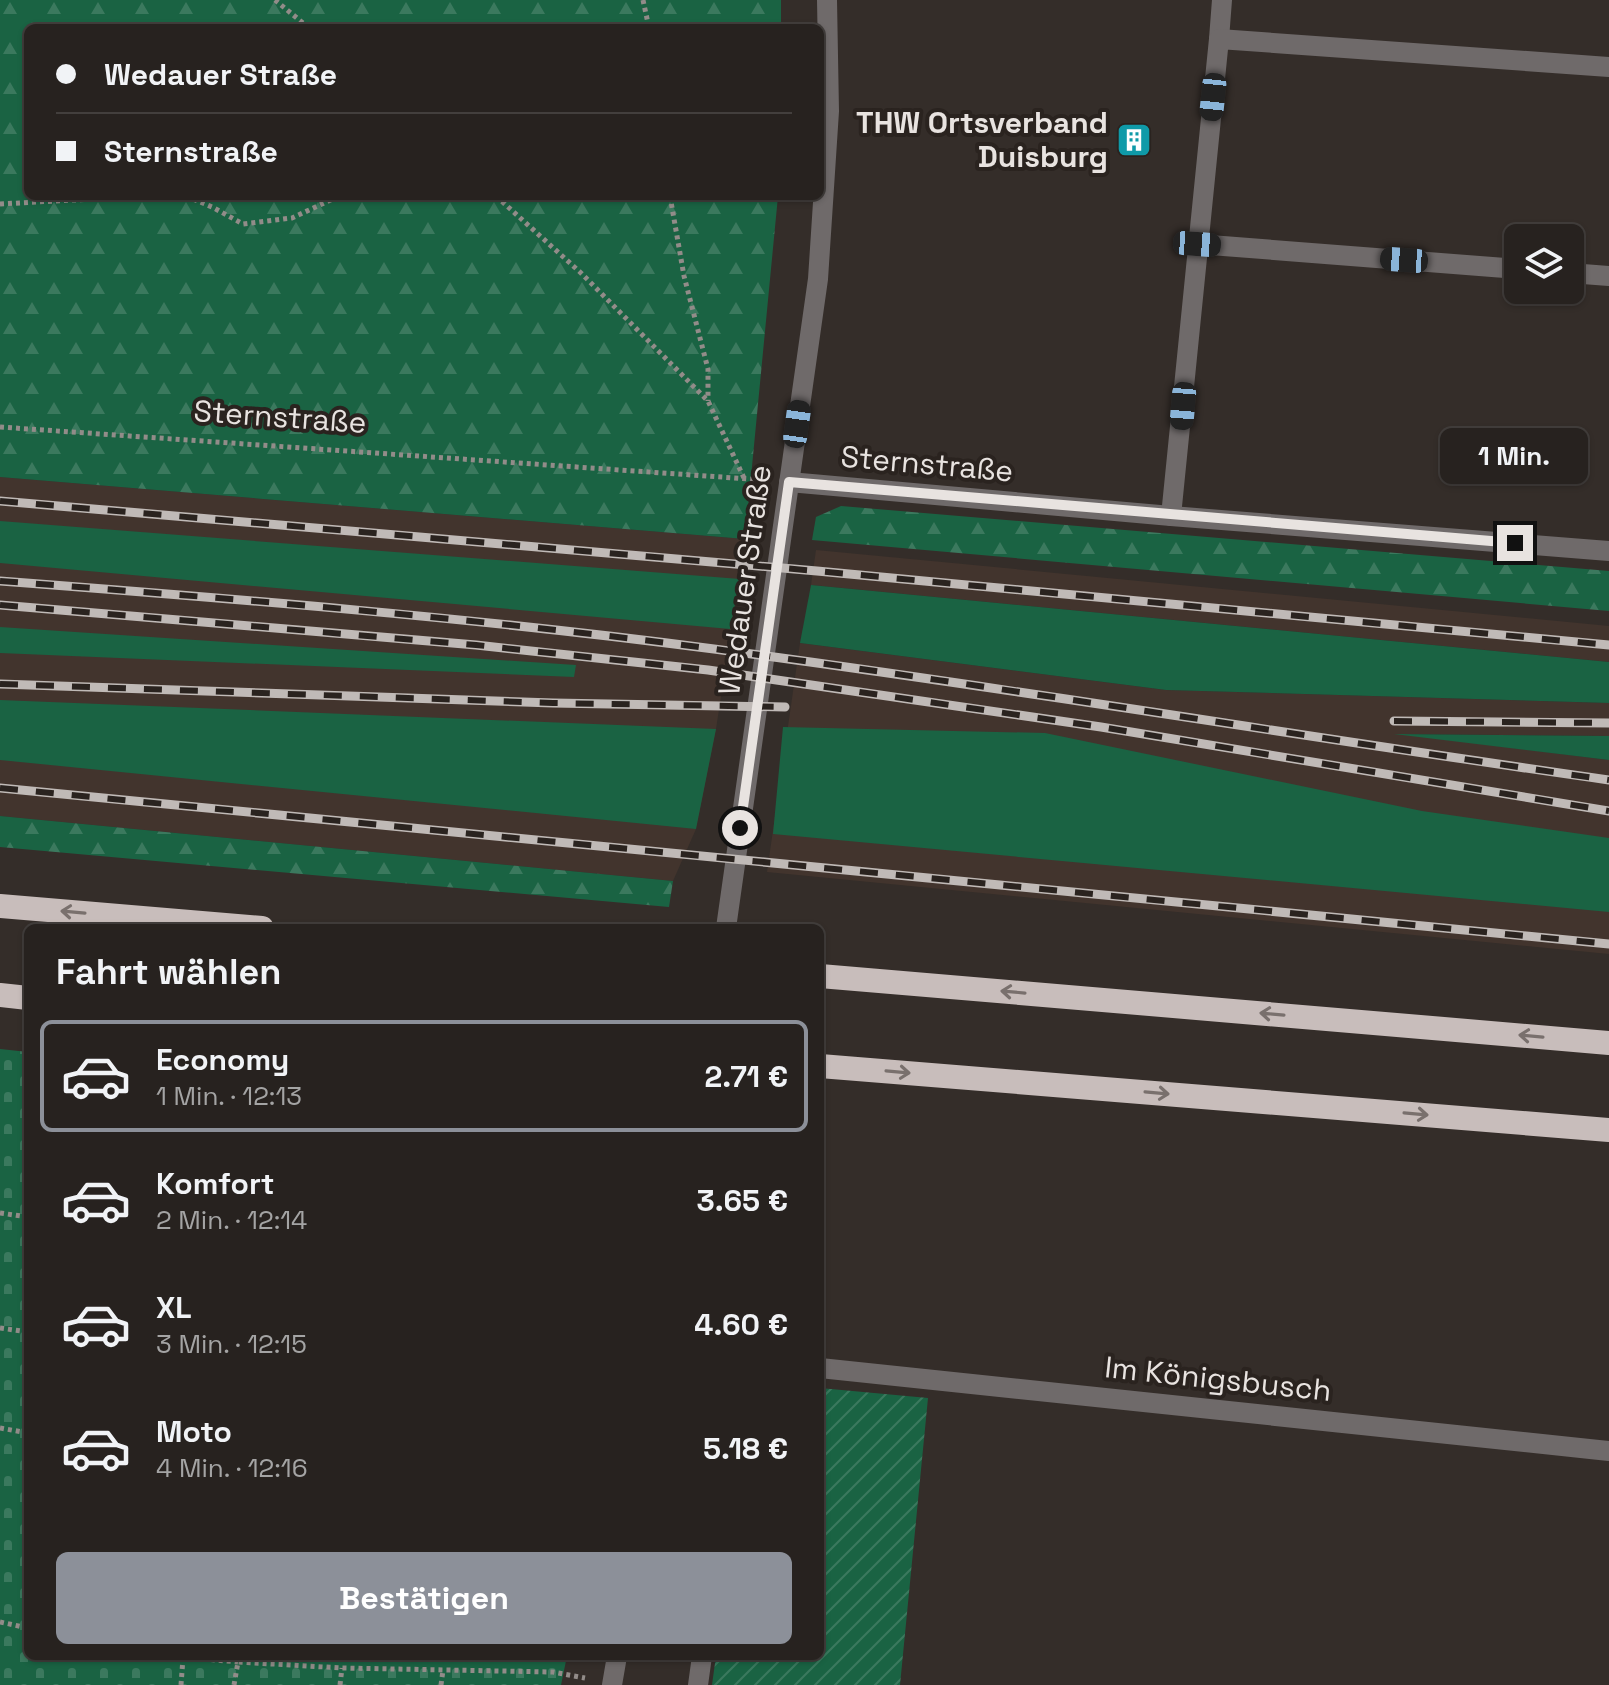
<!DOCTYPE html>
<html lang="de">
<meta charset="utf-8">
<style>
:root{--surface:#27221f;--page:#2f2a28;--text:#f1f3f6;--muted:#a4a4a4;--line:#433f3d;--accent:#8c9099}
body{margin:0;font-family:"Space Grotesk",sans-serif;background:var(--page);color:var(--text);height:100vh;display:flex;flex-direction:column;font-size:30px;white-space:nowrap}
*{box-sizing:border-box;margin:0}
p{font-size:26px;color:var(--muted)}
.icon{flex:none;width:44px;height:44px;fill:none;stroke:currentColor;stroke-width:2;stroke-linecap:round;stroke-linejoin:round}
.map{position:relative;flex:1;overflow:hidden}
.drawer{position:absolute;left:24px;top:924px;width:800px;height:736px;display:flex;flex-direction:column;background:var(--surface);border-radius:12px;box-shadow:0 2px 6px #0004,0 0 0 2px var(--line)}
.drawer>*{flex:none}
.guide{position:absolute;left:24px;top:24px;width:800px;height:176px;border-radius:12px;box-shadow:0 2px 6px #0004,0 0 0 2px var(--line);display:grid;align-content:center;height:176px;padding:0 32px;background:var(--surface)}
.tools{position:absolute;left:1504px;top:224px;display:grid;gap:16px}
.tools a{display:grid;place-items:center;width:80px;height:80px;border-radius:12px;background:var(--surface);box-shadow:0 2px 6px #0004,0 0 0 2px var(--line);font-size:40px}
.end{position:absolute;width:36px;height:36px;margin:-18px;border:10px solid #e8e3e0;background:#111;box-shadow:0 0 0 4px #111}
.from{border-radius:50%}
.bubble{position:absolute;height:56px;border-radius:12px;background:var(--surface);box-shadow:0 2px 6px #0004,0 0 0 2px var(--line);font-size:26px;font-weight:700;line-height:56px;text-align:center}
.car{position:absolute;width:24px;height:48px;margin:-24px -12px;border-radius:10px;box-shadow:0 0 6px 2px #0007;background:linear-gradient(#222 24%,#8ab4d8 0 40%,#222 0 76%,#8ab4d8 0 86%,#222 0)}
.guide b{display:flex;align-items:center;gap:28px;height:76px;font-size:30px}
.guide b+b{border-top:2px solid var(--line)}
.guide i{width:20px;height:20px;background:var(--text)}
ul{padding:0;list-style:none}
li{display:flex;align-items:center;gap:24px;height:112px;margin:0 16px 12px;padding:0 16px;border:4px solid transparent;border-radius:12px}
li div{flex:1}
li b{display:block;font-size:30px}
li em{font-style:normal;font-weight:700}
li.selected{border-color:var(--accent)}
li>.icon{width:72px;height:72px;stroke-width:1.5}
h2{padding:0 32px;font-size:36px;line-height:96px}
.primary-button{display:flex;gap:16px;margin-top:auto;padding:16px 32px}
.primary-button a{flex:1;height:92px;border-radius:12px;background:var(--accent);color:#fff;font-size:32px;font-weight:700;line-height:92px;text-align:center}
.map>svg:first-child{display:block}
</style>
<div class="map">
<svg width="1609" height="1685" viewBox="0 0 1609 1685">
<defs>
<pattern id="forest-firs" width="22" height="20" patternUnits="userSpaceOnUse" patternTransform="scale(2)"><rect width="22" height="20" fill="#1a6343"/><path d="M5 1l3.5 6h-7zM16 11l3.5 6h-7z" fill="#3b795e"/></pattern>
<pattern id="cemetery-stones" width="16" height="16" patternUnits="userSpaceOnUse" patternTransform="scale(2)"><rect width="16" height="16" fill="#1a6343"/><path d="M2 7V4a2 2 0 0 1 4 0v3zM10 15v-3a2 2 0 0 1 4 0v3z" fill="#3b795e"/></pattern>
<pattern id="garden-furrows" width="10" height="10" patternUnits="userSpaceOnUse" patternTransform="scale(2)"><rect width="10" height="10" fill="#1a6343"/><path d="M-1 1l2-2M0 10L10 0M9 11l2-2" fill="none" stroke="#3b795e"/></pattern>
</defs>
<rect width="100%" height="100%" fill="#342d29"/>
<g fill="#42342d">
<path d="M0 477 745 539 716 729 696 829 673 881 0 816Z"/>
<path d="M816 550 1609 626V662L811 585Z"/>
<path d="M800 643 1166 690 1609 703V736L1404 734 1609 760V954L767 872Z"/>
</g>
<g fill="#1a6343">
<path d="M0 521 740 579 730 629 0 563Z"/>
<path d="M811 585 1609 662V703L1166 690 800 643Z"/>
<path d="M0 627 576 665 574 677 0 653Z"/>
<path d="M0 700 716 729 696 829 0 760Z"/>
<path d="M783 727 1045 733 1422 811 1609 838V912L773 834Z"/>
<path d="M1394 734 1609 736V760Z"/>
</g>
<g fill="url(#forest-firs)">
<path d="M0 0H781V28H28V196H778L745 539 0 477Z"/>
<path d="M841 506 1609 571V611L812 540 816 517Z"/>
<path d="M0 817V816L673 881 669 907 0 847Z"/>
</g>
<path fill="url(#cemetery-stones)" d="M0 1049 28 1052V1656H567L561 1685H0Z"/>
<path fill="url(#garden-furrows)" d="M820 1388 928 1398 900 1685H712L716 1656H820Z"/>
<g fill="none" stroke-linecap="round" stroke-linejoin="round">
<g stroke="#928c89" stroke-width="5" stroke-dasharray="4 4" stroke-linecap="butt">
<path d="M275 0 309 28"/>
<path d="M643 0 649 28"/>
<path d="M186 196 212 207 243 224 292 218 339 196"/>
<path d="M496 196 581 273 708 401 744 478"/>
<path d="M670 196 684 276 708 369V401"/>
<path d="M0 204 148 196"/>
<path d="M0 427 764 480"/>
<path d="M0 1213 28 1217"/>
<path d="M0 1328 28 1332"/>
<path d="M0 1428 28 1433"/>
<path d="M0 1622 28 1628"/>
<path d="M171 1656 238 1662"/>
<path d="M181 1685 183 1658"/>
<path d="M234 1685 238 1662 342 1668 553 1672 585 1678"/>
<path d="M340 1685 342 1668"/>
<path d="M441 1685 443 1670"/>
</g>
<g stroke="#6f6a6a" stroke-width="20">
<path d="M1219 39 1222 0"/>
<path d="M1197 244 1518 269"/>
<path d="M1570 273 1609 276"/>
<path d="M789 482 1171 516 1609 551"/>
<path d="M1171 516 1219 39 1609 67"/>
<path d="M726 928 818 279 829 111 827 0"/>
<path d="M820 1368 1609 1451"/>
<path d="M612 1685 617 1656"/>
<path d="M698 1685 702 1656"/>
</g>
<g stroke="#c8bdbb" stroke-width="24">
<path d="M0 906 262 928"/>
<path d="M820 976 1609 1043"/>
<path d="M0 995 28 998"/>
<path d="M820 1066 1609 1130"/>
</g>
<g stroke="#c0bab7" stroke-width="9">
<g id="rail">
<path d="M0 501 817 571 1609 645"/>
<path d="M0 581C238 599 477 618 714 649 1013 688 1310 738 1609 780"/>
<path d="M0 605 476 645 708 670 1101 727 1609 811"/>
<path d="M0 684 553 703 785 707"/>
<path d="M1394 721 1609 723"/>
<path d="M0 788 1609 944"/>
</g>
</g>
<use href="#rail" stroke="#2a231f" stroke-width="6" stroke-dasharray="18" stroke-linecap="butt"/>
</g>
<defs><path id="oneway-shaft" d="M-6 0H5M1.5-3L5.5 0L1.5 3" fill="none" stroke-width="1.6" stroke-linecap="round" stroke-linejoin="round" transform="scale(2)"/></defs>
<g stroke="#79706d">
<use href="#oneway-shaft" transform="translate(73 912) rotate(-175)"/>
<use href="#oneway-shaft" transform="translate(1013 992) rotate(-175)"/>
<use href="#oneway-shaft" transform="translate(1272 1014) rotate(-175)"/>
<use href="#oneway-shaft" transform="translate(1531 1036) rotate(-175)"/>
<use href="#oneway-shaft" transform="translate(898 1072) rotate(5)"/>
<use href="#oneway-shaft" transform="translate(1157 1093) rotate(5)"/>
<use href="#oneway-shaft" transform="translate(1416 1114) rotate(5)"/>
</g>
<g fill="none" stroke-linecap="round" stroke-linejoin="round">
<path stroke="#e8e3e0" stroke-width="10" d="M740 828 789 482 1515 543"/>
</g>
<defs>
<g id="building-square" transform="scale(1.8)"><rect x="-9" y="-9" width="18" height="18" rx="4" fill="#0f9aa8" stroke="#2a231f"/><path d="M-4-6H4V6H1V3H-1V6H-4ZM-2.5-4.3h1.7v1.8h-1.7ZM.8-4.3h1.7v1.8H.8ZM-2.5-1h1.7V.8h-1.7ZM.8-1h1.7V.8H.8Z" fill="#fff"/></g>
</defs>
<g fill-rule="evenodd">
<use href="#building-square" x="1134" y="140"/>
</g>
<g text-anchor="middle" stroke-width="8" stroke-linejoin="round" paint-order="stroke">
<g font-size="30" font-weight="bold" fill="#e8e3e0" stroke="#2a231f" text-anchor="end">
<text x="1108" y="133">THW Ortsverband<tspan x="1108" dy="34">Duisburg</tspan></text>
</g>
<g font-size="30" fill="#e8e3e0" stroke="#2a231f">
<text transform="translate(280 417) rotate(4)" y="10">Sternstraße</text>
<text transform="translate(927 464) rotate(5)" y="10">Sternstraße</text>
<text transform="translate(745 580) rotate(-82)" y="10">Wedauer Straße</text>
<text transform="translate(1218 1379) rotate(6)" y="10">Im Königsbusch</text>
</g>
</g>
</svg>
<div class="tools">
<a><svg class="icon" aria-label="layers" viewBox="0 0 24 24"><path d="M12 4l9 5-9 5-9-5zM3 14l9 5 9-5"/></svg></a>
</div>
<i class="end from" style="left:740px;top:828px"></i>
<i class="end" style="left:1515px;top:543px"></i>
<div class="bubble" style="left:1440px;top:428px;width:148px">1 Min.</div>
<i class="car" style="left:1213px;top:97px;rotate:186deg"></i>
<i class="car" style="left:1197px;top:244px;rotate:94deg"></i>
<i class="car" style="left:1404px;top:260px;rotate:274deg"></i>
<i class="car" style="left:1183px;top:406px;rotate:185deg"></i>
<i class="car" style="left:797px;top:424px;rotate:8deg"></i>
<div class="guide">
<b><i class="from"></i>Wedauer Straße</b>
<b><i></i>Sternstraße</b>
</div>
<section class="drawer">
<h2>Fahrt wählen</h2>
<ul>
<li class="selected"><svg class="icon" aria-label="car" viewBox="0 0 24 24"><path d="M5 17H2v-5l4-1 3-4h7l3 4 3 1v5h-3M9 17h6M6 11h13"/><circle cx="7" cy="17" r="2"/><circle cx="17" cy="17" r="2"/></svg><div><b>Economy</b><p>1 Min. · 12:13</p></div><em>2.71 €</em></li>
<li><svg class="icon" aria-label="car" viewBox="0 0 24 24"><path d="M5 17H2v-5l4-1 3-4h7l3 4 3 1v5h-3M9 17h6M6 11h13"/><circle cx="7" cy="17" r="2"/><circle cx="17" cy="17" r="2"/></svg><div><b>Komfort</b><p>2 Min. · 12:14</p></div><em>3.65 €</em></li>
<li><svg class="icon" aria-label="car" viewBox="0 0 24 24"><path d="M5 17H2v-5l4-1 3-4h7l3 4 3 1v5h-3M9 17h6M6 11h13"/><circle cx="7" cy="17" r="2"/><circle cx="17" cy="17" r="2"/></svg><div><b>XL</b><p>3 Min. · 12:15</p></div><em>4.60 €</em></li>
<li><svg class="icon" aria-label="car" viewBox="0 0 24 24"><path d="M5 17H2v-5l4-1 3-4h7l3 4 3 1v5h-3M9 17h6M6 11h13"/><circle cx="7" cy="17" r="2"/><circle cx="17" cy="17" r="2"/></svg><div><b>Moto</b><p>4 Min. · 12:16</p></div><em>5.18 €</em></li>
</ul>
<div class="primary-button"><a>Bestätigen</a></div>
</section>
</div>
